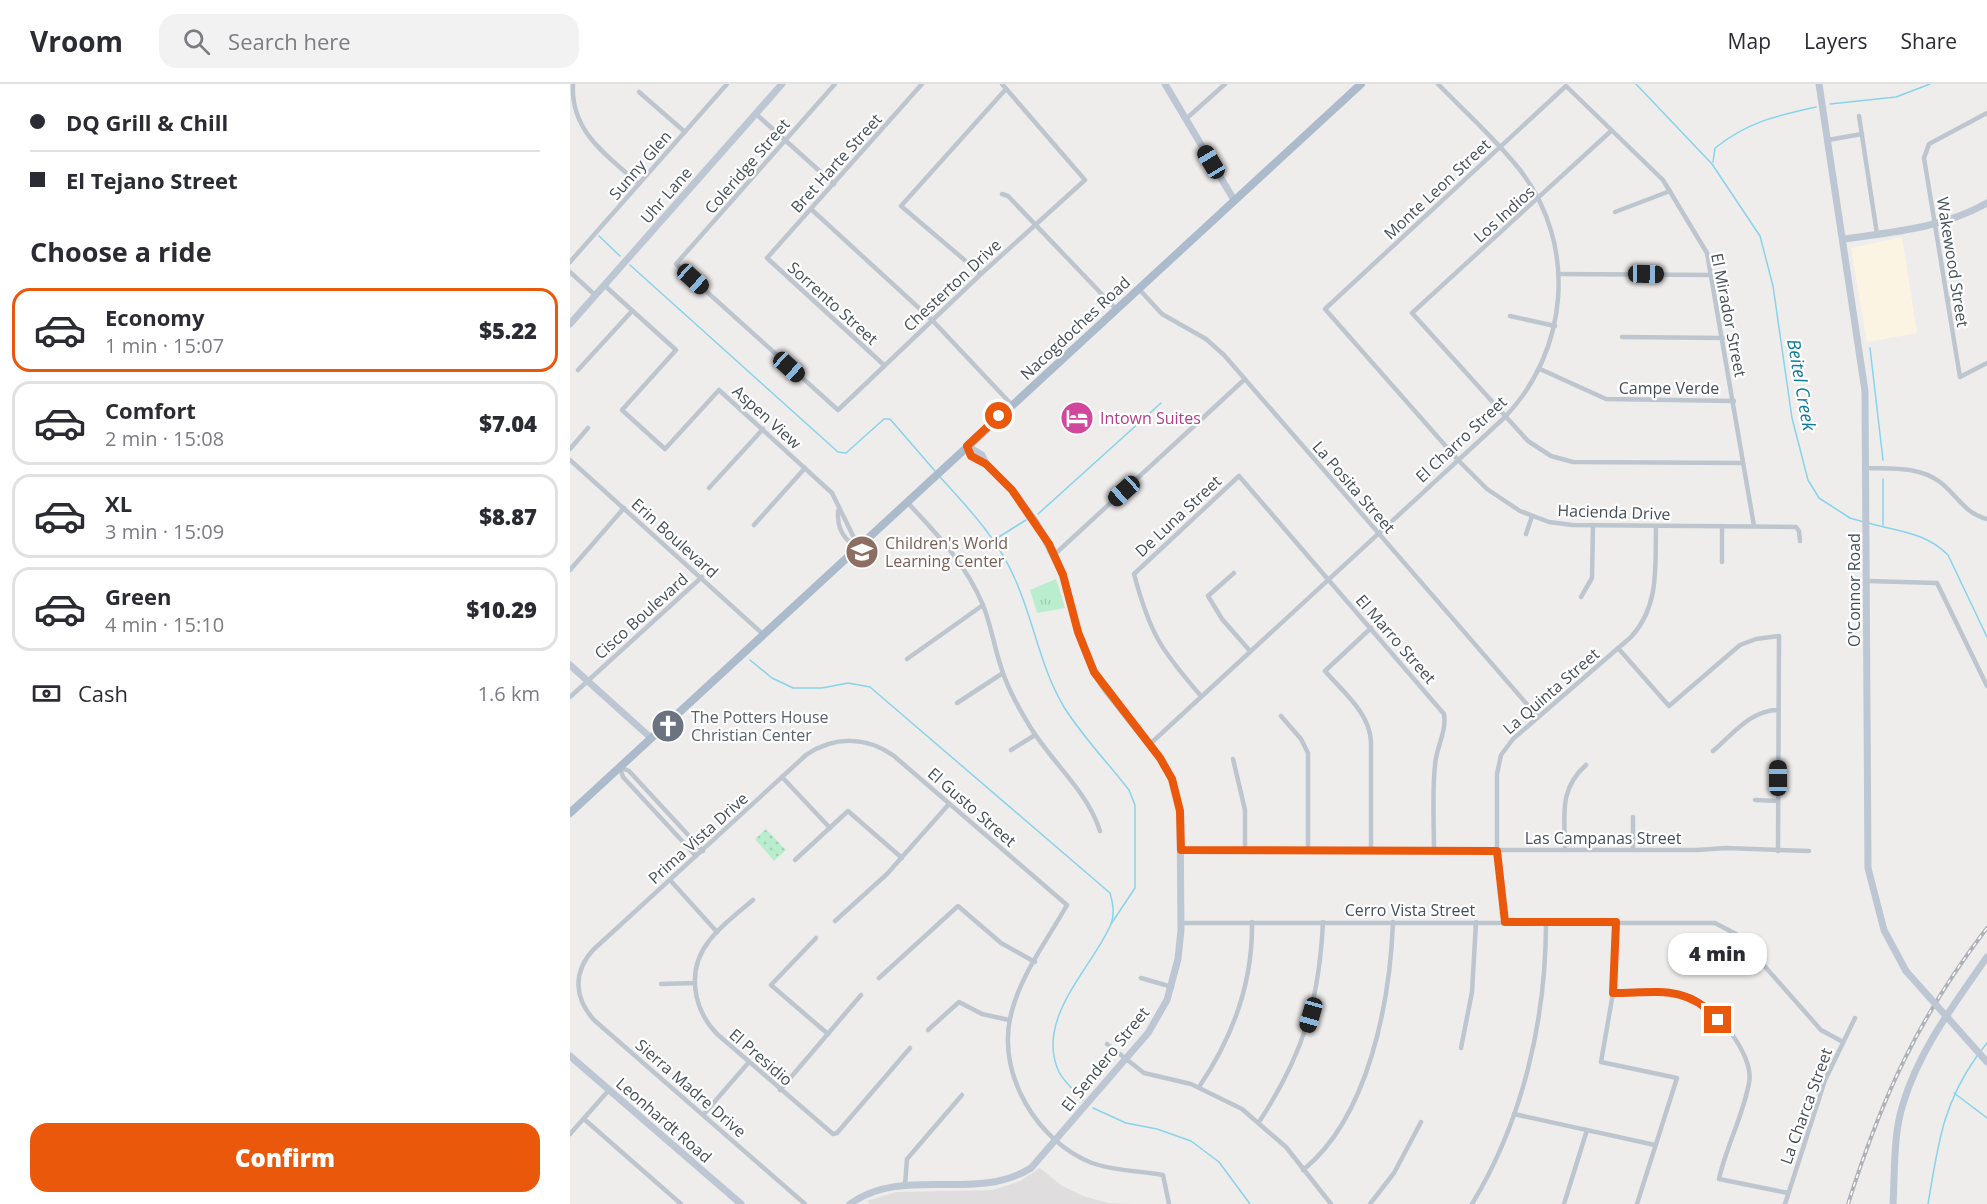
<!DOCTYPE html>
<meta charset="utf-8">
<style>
:root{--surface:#fff;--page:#f2f2f3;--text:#2b2b33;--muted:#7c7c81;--line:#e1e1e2;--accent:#ea580c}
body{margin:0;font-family:"Open Sans",sans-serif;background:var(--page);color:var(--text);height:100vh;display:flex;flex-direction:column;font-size:22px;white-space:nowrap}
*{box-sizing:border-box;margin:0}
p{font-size:20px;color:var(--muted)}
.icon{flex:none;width:33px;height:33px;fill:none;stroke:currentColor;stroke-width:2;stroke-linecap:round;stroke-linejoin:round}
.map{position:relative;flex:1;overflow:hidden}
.details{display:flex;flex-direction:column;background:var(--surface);width:570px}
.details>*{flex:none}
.top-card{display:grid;align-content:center;height:132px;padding:0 30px;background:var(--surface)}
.end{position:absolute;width:27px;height:27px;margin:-14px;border:8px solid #ea580c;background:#fff;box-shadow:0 0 0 3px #fff}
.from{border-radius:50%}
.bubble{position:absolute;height:42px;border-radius:18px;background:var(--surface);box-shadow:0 2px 4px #0004;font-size:20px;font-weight:800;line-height:42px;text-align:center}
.car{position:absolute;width:18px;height:36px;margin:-18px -9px;border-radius:8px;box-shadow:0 0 4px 2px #0007;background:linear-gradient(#222 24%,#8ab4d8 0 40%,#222 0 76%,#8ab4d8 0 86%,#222 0)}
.top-card b{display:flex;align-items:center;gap:21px;height:57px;font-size:22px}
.top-card b+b{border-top:2px solid var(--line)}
.top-card i{width:15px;height:15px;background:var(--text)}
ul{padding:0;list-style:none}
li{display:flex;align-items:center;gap:18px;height:84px;margin:0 12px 9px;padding:0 18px;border:3px solid var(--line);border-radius:18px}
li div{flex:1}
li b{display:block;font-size:22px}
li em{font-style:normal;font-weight:800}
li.on{border-color:var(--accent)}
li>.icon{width:54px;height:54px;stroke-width:1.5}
h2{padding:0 30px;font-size:27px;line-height:72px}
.pay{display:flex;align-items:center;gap:15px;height:66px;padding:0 30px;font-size:22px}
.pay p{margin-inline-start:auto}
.primary-button{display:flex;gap:12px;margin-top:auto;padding:12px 30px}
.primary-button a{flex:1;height:69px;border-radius:18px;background:var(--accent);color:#fff;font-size:24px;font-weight:800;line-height:69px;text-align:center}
header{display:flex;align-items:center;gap:36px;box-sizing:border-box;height:84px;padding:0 30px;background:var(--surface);border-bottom:2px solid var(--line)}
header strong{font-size:28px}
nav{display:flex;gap:33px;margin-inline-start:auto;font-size:21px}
.search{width:420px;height:54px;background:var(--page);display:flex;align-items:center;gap:15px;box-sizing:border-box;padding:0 21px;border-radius:18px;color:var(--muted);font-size:22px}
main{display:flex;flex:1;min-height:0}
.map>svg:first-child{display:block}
</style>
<header>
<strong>Vroom</strong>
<div class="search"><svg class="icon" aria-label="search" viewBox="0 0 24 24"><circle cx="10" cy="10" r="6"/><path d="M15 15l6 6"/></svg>Search here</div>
<nav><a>Map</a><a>Layers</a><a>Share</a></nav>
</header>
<main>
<section class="details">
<div class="top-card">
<b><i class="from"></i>DQ Grill &amp; Chill</b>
<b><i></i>El Tejano Street</b>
</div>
<h2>Choose a ride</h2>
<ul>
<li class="on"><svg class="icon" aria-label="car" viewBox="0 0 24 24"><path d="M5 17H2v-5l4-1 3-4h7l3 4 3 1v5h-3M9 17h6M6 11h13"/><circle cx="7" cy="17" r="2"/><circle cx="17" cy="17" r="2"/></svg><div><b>Economy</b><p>1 min · 15:07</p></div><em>$5.22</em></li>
<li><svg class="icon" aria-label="car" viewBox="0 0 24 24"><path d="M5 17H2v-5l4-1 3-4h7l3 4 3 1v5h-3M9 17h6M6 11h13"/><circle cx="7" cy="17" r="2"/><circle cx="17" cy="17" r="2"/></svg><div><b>Comfort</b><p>2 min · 15:08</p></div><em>$7.04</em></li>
<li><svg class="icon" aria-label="car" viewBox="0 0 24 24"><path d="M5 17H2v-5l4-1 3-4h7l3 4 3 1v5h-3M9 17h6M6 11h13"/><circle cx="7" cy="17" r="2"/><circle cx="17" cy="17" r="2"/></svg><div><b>XL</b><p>3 min · 15:09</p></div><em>$8.87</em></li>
<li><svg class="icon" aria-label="car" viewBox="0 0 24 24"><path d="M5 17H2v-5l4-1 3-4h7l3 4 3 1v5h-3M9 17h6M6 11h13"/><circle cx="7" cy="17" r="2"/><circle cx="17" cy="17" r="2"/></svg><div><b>Green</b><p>4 min · 15:10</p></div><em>$10.29</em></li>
</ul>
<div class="pay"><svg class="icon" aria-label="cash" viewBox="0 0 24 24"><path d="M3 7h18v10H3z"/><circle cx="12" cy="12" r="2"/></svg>Cash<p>1.6 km</p></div>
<div class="primary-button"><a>Confirm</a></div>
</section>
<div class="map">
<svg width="1417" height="1120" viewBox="0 0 1417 1120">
<defs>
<pattern id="grass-tufts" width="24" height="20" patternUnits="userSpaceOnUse" patternTransform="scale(1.5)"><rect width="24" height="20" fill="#b9edce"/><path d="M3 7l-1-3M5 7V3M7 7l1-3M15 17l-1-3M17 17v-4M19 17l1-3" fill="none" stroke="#a0cdb3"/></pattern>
<pattern id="garden-dots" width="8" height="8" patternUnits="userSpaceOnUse" patternTransform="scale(1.5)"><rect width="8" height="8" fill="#b9edce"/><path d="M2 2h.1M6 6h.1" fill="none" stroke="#a0cdb3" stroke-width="1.8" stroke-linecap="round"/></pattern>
</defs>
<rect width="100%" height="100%" fill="#efecec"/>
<path fill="#fbf4e3" d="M1332 153 1347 249 1297 258 1281 164Z"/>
<path fill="#e0ddde" d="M470 1084 492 1102 513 1112 538 1119 564 1120H300L297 1117 326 1108 423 1106 450 1097Z"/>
<path fill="url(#grass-tufts)" d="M486 495 495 524 467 529 460 506Z"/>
<path fill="url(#garden-dots)" d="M196 745 216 766 204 777 185 755Z"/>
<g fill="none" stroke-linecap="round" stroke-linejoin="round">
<g stroke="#87d4ea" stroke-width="1.5">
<path d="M1066 0 1142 80 1190 152 1203 202 1222 334 1238 396 1249 414 1280 434 1294 438"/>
<path d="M1260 20 1326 13 1360 0"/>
<path d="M1143 78 1145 64C1178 38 1205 32 1246 23"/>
<path d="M29 152 50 172"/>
<path d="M60 181 268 368 276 369 314 335H320L365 387"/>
<path d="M1300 264 1313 376"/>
<path d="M370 393C399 425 428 455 445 495 464 537 470 583 494 623 512 652 538 679 559 706L565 721V804L541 840"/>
<path d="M1313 395V441"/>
<path d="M468 430 591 319"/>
<path d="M1298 439C1326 447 1356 448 1378 471L1417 553"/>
<path d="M424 456 456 436"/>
<path d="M180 576 202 594 223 604H252L278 599 300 603 540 809C543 819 545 830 541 840 523 883 464 935 489 988 494 998 505 1007 513 1016"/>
<path d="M1410 968 1417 959"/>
<path d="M1384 1009 1417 1034"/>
<path d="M523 1024 556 1039 587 1045 621 1057 649 1078 680 1120"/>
<path d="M1358 1120C1368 1062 1372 1021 1407 972"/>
</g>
<g stroke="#bdc6ce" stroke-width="4.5">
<path d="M3 0C0 48 38 72 69 100"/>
<path d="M265 0 106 180 268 326 411 190 515 96 432 0"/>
<path d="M69 8 115 48"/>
<path d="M1417 29 1359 60 1354 74 1390 293 1417 279"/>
<path d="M186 30 264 100"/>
<path d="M1289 32 1307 150"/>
<path d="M616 35 655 0"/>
<path d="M1041 47 842 229 958 357 981 372 1003 378 1173 379"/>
<path d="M1258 56 1292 50"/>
<path d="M432 110 438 112 546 225"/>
<path d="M241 125 362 236 442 321"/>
<path d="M1045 128 1100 107"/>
<path d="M0 178 157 0"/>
<path d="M0 188 25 211"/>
<path d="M411 190 331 122 436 5"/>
<path d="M988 190 1142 191"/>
<path d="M34 201 106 266 52 326 95 365 149 306 262 409 289 464"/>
<path d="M568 204 592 230 636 255 654 271 968 633"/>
<path d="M1377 216 1390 213"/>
<path d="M940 232 985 242"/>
<path d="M1052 253 1153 254"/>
<path d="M314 281 197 174 352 0"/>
<path d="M970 285 1036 315 1164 317"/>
<path d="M8 286 62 227"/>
<path d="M0 365 18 344"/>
<path d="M0 376 194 551"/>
<path d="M1297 384C1322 385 1348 382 1370 398 1387 411 1394 429 1417 435"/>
<path d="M139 404 193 345"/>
<path d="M337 418C367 450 396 480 413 521 421 541 424 562 431 583 437 603 448 623 459 641 481 678 517 706 530 747"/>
<path d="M268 427C267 443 273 456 288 463"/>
<path d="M184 441 235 384"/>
<path d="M1152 442V478"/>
<path d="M1184 442 1137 169 1093 96 996 2 755 225 888 376 917 405 950 427 979 438 1002 441 1226 443 1229 447 1230 457"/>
<path d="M956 450 962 432"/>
<path d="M484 471 675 295"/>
<path d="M0 486 54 424"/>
<path d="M664 489 638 512 652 535 680 567"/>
<path d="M1298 497 1367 499 1417 602"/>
<path d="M1011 513 1022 494 1023 441"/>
<path d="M1048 564 1099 622 1170 561 1186 555 1209 552 1208 767"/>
<path d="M337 575 413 521"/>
<path d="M631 612C591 566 580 550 564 490L669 392 874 630C877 647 866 664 865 681 862 709 864 738 864 767"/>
<path d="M0 613 132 493"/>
<path d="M387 619 433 589"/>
<path d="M711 632 731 655 738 669V766"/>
<path d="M580 660 934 334C999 267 1008 161 950 86 926 55 895 28 868 0"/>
<path d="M441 666 465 651"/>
<path d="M1143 667C1163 650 1181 626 1208 626"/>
<path d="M663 675 675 726V767"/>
<path d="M50 683 53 693 126 772"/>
<path d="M50 683 59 687 133 767"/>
<path d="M212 693 260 744"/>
<path d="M1185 716 1208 717"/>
<path d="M1063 733V766"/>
<path d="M611 766H1127L1156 764 1239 767"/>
<path d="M995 766C995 732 988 706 1016 681"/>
<path d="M801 767V658C800 629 773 608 755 587L801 544"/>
<path d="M225 776 278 727 332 774"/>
<path d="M100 796 147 848"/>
<path d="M183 816C168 829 151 841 139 857 116 886 123 925 147 950L263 1050 267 1049 340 964"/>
<path d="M265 837 317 790 379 720"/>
<path d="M935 838 927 767V690L931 671 943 655 1061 553C1090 522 1085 481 1086 442"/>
<path d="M1046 838 1043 909 1031 978 1107 994 1067 1120"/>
<path d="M611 839H1145L1166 850 1251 946 1273 958"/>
<path d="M246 854 201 901 258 950"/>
<path d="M309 894 388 822 431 859 465 878"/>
<path d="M571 894 602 903"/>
<path d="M91 900 125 899"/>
<path d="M1043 909C1066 909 1098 904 1120 913 1145 923 1185 971 1179 999 1173 1032 1156 1063 1149 1095L1218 1109"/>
<path d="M358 946 389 918 412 930 439 936"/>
<path d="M537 960 574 989 621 1000 672 1025 716 1063 761 1120"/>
<path d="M891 964 902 908 906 838"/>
<path d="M629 1003C663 953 683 899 682 838"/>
<path d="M210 1006 291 911"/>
<path d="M944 1030 1085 1061"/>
<path d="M133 1031 179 978"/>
<path d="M14 1035 111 1120"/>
<path d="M689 1038C733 971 749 918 753 838"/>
<path d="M0 1050 39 1006"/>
<path d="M733 1086C799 1033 820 917 823 838"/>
<path d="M335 1101 337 1075 392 1011"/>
<path d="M235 1120 24 936C4 914 3 888 23 866L236 671C264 652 296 652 324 672L497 821C477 857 448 894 440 935 428 992 468 1058 522 1079 544 1087 570 1087 593 1091L599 1120"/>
<path d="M800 1120 824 1089 851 1038"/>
<path d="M902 1120C953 1036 976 936 976 838"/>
<path d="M994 1120 1017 1046"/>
<path d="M1215 1120 1255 996 1285 934"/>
</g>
<g stroke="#bcc7d3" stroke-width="7">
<path d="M595 0 664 116"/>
<path d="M1249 0 1295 307 1298 784 1314 846 1336 887"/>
<path d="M1274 155C1323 148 1373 144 1417 119"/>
<path d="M0 240 212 0"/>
<path d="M397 362 400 370 416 380"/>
<path d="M0 581 81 654"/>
<path d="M0 972 171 1120"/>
<path d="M280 1120C334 1081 405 1119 461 1084L578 949 597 916 608 875 611 846 610 727 602 695 590 674 535 605 524 588 508 548 493 491 466 438 442 406 416 380 412 371 397 362"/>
<path d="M1323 1120C1325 1088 1323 1051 1333 1020 1349 966 1385 919 1417 873"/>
</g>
<path stroke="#abbbcb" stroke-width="8" d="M0 729 791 0"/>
<g stroke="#aeb1b6" stroke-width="4">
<path id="rail" d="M1278 1120C1312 1013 1348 934 1417 844"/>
</g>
<use href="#rail" stroke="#fff" stroke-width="1.5" stroke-dasharray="4.5" stroke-linecap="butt"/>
<path stroke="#bcc7d3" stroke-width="7" d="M1336 887 1417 978"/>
</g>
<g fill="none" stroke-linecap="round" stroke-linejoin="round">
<path stroke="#ea580c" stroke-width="8" d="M429 332 397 362 401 372 416 380 442 406 479 460 493 491 508 548 524 588 590 674 602 695 610 727 611 766 927 767 935 838H1046L1043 909C1087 909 1117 900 1148 936"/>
</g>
<defs>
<g id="hotel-disc" transform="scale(1.725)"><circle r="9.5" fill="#d1479c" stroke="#fff"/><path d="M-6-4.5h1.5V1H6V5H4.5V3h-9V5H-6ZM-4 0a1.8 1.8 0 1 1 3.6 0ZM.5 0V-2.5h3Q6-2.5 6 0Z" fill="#fff"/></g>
<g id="school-disc" transform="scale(1.725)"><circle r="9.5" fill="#8d6e63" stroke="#fff"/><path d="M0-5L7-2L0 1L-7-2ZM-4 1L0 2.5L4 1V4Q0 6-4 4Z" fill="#fff"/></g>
<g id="church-disc" transform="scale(1.725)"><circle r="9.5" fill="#6b7280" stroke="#fff"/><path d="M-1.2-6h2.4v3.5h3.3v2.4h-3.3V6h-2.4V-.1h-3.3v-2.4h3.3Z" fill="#fff"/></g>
</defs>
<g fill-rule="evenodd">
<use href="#hotel-disc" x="507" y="334"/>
<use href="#school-disc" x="292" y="468"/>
<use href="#church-disc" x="98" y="642"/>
</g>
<g text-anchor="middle" stroke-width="4.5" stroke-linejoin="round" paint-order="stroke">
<g font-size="16" fill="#454f59" stroke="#fff">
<text transform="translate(266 79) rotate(-48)" y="6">Bret Harte Street</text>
<text transform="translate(70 81) rotate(-49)" y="6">Sunny Glen</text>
<text transform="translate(177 82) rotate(-49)" y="6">Coleridge Street</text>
<text transform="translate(867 105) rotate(-43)" y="6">Monte Leon Street</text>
<text transform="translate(96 111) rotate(-49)" y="6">Uhr Lane</text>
<text transform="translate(934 130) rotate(-42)" y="6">Los Indios</text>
<text transform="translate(1383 178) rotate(81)" y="6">Wakewood Street</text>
<text transform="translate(382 201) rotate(-43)" y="6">Chesterton Drive</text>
<text transform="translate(263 219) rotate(42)" y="6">Sorrento Street</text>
<text transform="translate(1159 231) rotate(79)" y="6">El Mirador Street</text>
<text transform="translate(505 244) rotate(-43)" y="6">Nacogdoches Road</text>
<text x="1099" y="310">Campe Verde</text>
<text transform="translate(197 333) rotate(42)" y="6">Aspen View</text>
<text transform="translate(891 355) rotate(-43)" y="6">El Charro Street</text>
<text transform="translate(784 403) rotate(49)" y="6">La Posita Street</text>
<text transform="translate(1044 428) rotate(2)" y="6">Hacienda Drive</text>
<text transform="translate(608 432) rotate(-43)" y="6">De Luna Street</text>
<text transform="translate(105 454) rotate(42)" y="6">Erin Boulevard</text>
<text transform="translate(1284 506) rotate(-90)" y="6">O'Connor Road</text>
<text transform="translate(71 532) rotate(-42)" y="6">Cisco Boulevard</text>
<text transform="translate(826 555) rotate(49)" y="6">El Marro Street</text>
<text transform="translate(981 607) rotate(-41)" y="6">La Quinta Street</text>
<text transform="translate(402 723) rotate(41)" y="6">El Gusto Street</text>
<text transform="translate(128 754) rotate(-42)" y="6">Prima Vista Drive</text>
<text x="1033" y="760">Las Campanas Street</text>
<text x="840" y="832">Cerro Vista Street</text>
<text transform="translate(191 973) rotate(41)" y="6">El Presidio</text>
<text transform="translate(535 975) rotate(-51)" y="6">El Sendero Street</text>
<text transform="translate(121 1004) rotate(41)" y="6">Sierra Madre Drive</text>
<text transform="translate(1236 1022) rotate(-70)" y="6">La Charca Street</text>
<text transform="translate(94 1036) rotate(41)" y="6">Leonhardt Road</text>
</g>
<g font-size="16" fill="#b23c85" stroke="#fff" text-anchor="start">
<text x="530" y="340">Intown Suites</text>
</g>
<g font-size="16" fill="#785e54" stroke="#fff" text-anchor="start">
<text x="315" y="465">Children's World<tspan x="315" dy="18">Learning Center</tspan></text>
</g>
<g font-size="16" fill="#5b616d" stroke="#fff" text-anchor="start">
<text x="121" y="639">The Potters House<tspan x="121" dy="18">Christian Center</tspan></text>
</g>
<g font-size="18" font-style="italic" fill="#0e7c9b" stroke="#fff">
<text transform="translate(1231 301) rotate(80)" y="6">Beitel Creek</text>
</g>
</g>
</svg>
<i class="end from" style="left:429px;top:332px"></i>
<i class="end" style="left:1148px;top:936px"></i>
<div class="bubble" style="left:1098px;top:849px;width:99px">4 min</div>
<i class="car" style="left:641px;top:78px;rotate:329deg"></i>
<i class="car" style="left:1076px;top:190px;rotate:91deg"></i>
<i class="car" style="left:123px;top:195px;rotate:132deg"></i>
<i class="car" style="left:219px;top:283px;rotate:132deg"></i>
<i class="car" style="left:554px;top:407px;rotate:228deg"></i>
<i class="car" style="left:1208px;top:694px;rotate:0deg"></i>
<i class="car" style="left:741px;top:931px;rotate:196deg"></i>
</div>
</main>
